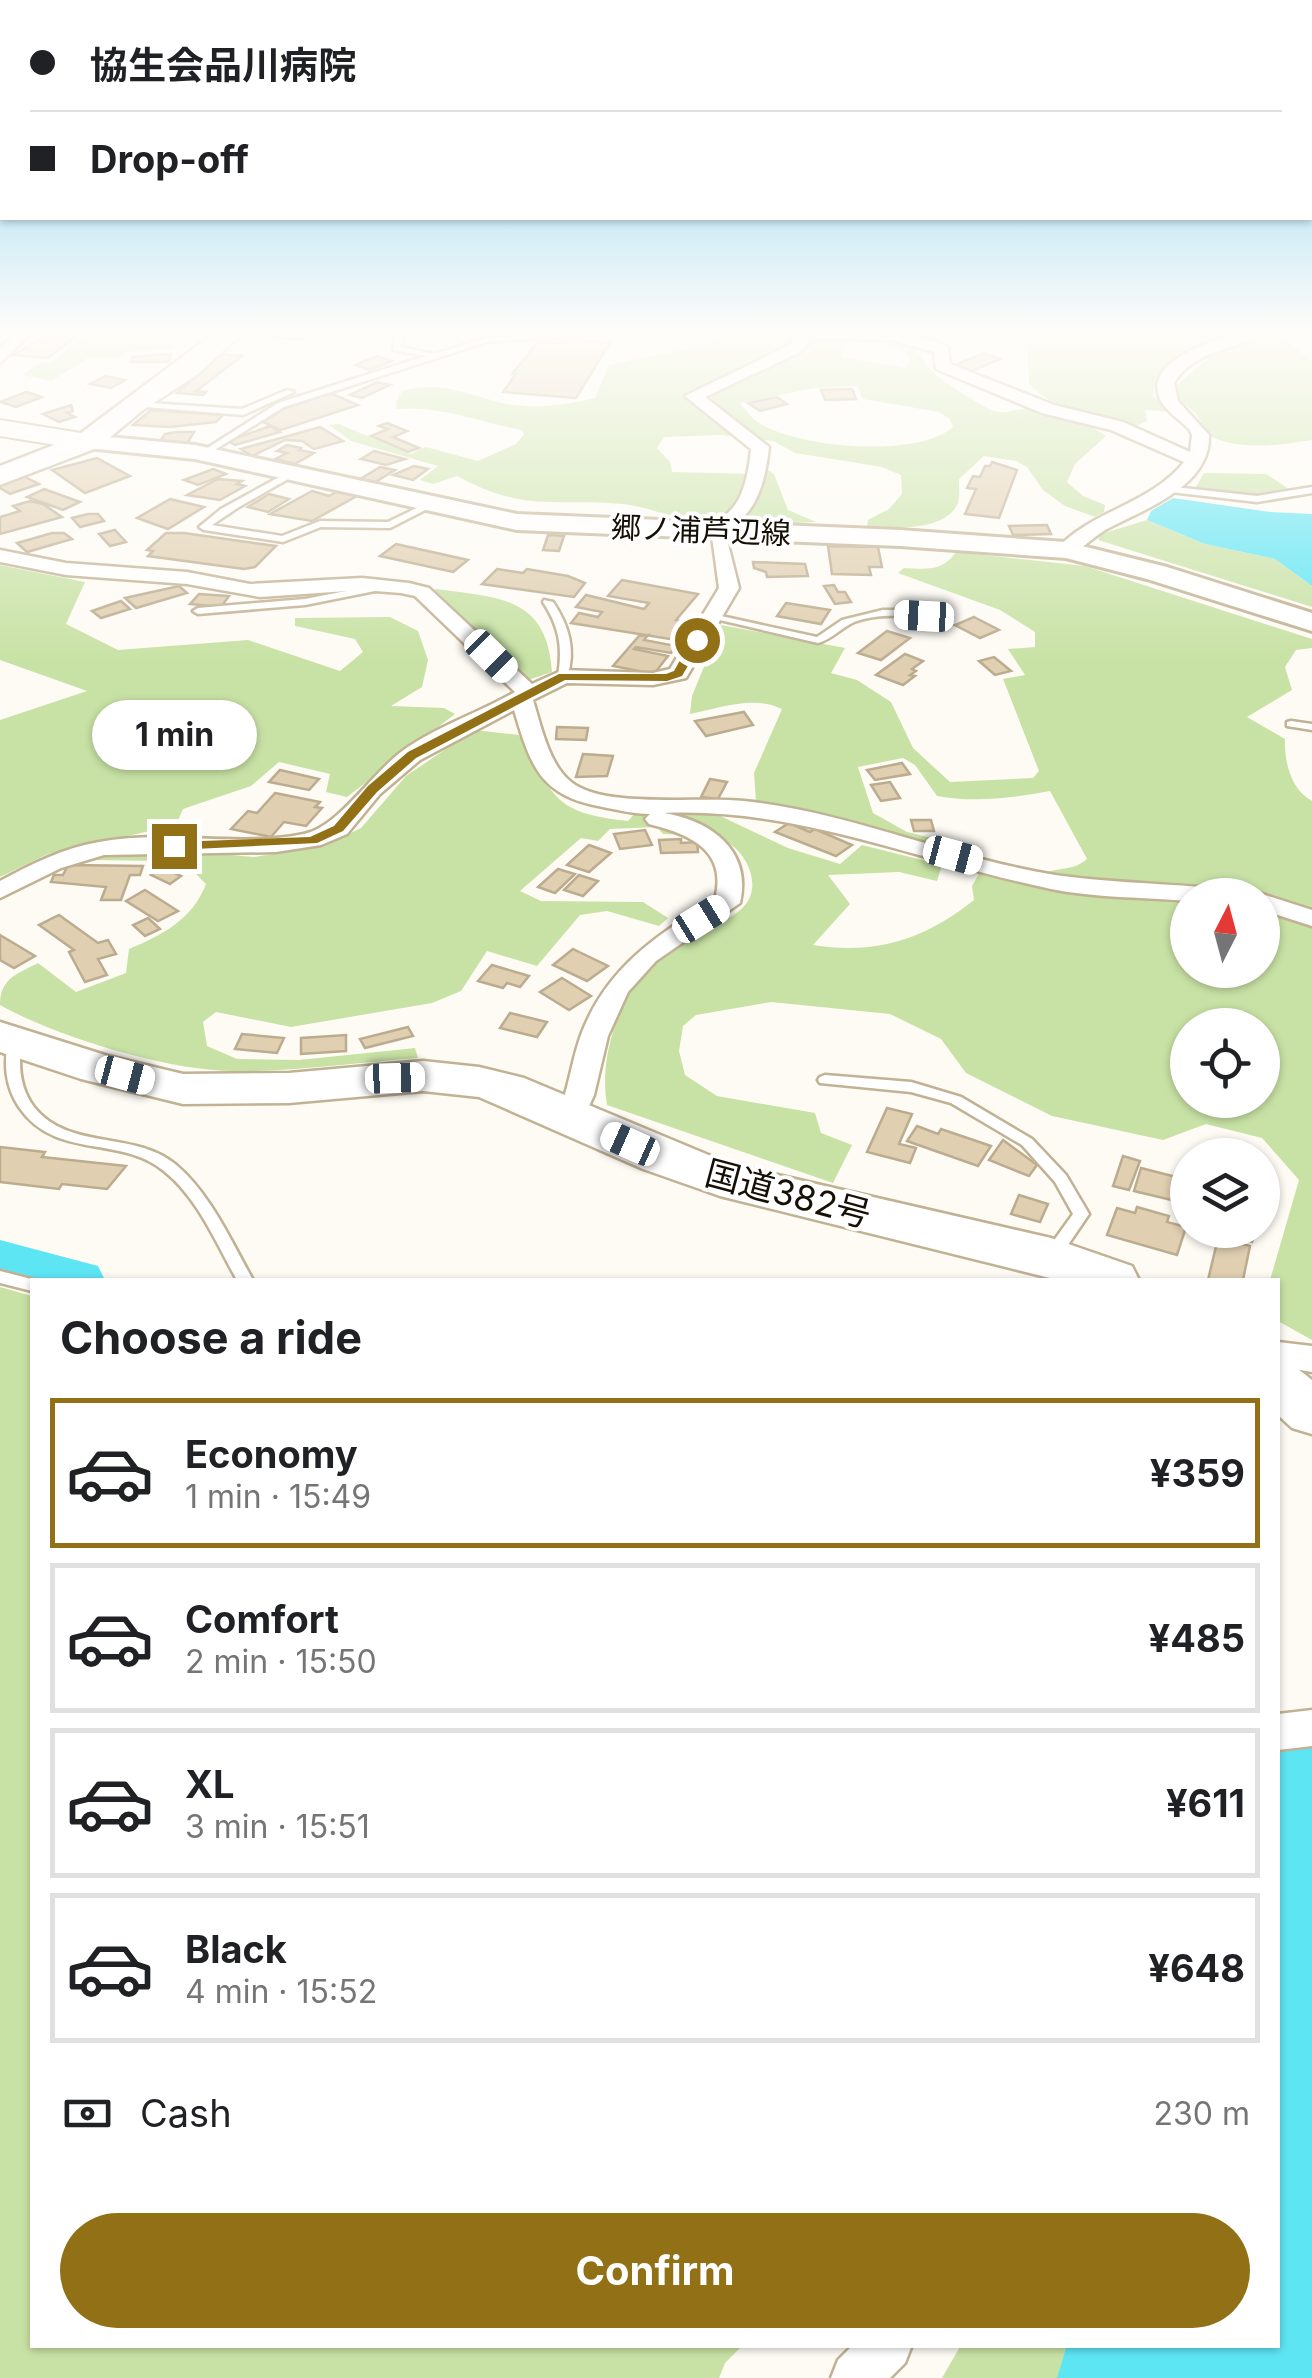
<!DOCTYPE html>
<meta charset="utf-8">
<style>
:root{--surface:#fff;--page:#f2f2f2;--text:#202124;--muted:#757577;--line:#e0e0e0;--accent:#917016}
body{margin:0;font-family:Inter,"Noto Sans JP",sans-serif;background:var(--page);color:var(--text);height:100vh;display:flex;flex-direction:column;font-size:38px;white-space:nowrap}
*{box-sizing:border-box;margin:0}
p{font-size:32px;color:var(--muted)}
.icon{flex:none;width:55px;height:55px;fill:none;stroke:currentColor;stroke-width:2;stroke-linecap:round;stroke-linejoin:round}
.map{position:relative;flex:1;overflow:hidden}
.drawer{position:absolute;left:30px;top:1278px;width:1250px;height:1070px;display:flex;flex-direction:column;background:var(--surface);border-radius:0px;box-shadow:0 2px 8px #0004}
.drawer>*{flex:none}
.guide{position:absolute;left:0px;top:0px;width:1312px;height:220px;box-shadow:0 2px 8px #0004;display:grid;align-content:center;height:220px;padding:0 30px;background:var(--surface)}
.needle{width:65px;rotate:6deg}
.controls{position:absolute;left:1170px;top:878px;display:grid;gap:20px}
.controls a{display:grid;place-items:center;width:110px;height:110px;border-radius:50%;background:var(--surface);box-shadow:0 2px 8px #0004;font-size:50px}
.end{position:absolute;width:45px;height:45px;margin:-22px;border:12px solid #917016;background:#fff;box-shadow:0 0 0 5px #fff}
.from{border-radius:50%}
.bubble{position:absolute;height:70px;border-radius:35px;background:var(--surface);box-shadow:0 2px 8px #0004;font-size:32px;font-weight:700;line-height:70px;text-align:center}
.car{position:absolute;width:30px;height:60px;margin:-30px -15px;border-radius:12px;box-shadow:0 0 8px 2px #0007;background:linear-gradient(#fff 24%,#345 0 40%,#fff 0 76%,#345 0 86%,#fff 0)}
.guide b{display:flex;align-items:center;gap:35px;height:95px;font-size:38px}
.guide b+b{border-top:2px solid var(--line)}
.guide i{width:25px;height:25px;background:var(--text)}
ul{padding:0;list-style:none}
li{display:flex;align-items:center;gap:30px;height:150px;margin:0 20px 15px;padding:0 10px;border:5px solid var(--line);border-radius:0px}
li div{flex:1}
li b{display:block;font-size:38px}
li em{font-style:normal;font-weight:700}
li.active{border-color:var(--accent)}
li>.icon{width:90px;height:90px;stroke-width:1.5}
h2{padding:0 30px;font-size:45px;line-height:120px}
.pay{display:flex;align-items:center;gap:25px;height:110px;padding:0 30px;font-size:38px}
.pay p{margin-inline-start:auto}
.primary-button{display:flex;gap:20px;margin-top:auto;padding:20px 30px}
.primary-button a{flex:1;height:115px;border-radius:60px;background:var(--accent);color:#fff;font-size:40px;font-weight:700;line-height:115px;text-align:center}
.map>svg:first-child{display:block}
</style>
<div class="map">
<svg width="1312" height="2378" viewBox="0 0 1312 2378">
<rect width="100%" height="100%" fill="#fefbf5"/>
<g fill="#c8e2a5" fill-rule="evenodd">
<path d="M62 331H185L176 338 174 349 126 352 119 358 90 357 51 381 22 375 41 362 51 363 85 335Z"/>
<path d="M733 331H1225C1195 344 1158 361 1153 396L1173 412 1145 410 1147 421 1136 426C1096 417 1059 414 1029 384L1027 343 993 332H956L938 341 908 334 861 332 841 348V357L905 368 910 360 906 352 879 342C914 331 916 355 934 373 944 383 973 400 987 408 1004 418 1014 407 1032 409 1055 413 1087 422 1106 436L1075 464 1067 482 1083 496 1105 505 1104 512 1095 517 1065 506 1043 490 1027 467 1016 461 984 456 959 479C959 486 960 496 958 503 946 532 892 528 867 527L868 520 889 509 902 494 901 475 882 467 795 453 773 441 721 435 664 437 657 448 670 462 672 472 750 474C741 489 732 517 713 520 684 525 651 506 622 504 551 498 526 513 457 476L433 484 420 480 438 466 351 441 329 425 339 424 410 454 426 447 478 461 516 444 524 434 521 430C479 422 439 405 397 409L396 402 402 391C439 380 467 394 502 403 531 410 566 405 595 398L609 365 707 345ZM857 386 863 399 939 412 950 419 953 427C917 459 794 448 756 421 750 416 744 408 740 403L814 388Z"/>
<path d="M1273 332 1312 360V440C1280 445 1240 451 1210 436L1197 415 1175 395V387L1212 354Z"/>
<path d="M768 470 774 474 788 510 816 522 753 525 740 522Z"/>
<path d="M1204 473 1266 474 1292 491 1270 496 1196 487Z"/>
<path d="M1147 520 1205 544 1275 559 1312 586V607L1098 540 1101 534Z"/>
<path d="M956 552 1085 566 1312 639V648L1296 650 1285 667 1292 690 1247 717 1285 739C1284 761 1291 790 1312 801V1340L1278 1321V1280H1270L1299 1180 1262 1138 1206 1124 1163 1140 1052 1116 966 1073 941 1039 890 1014 771 1002 696 1015 683 1026 679 1051 685 1075 717 1096 815 1113 821 1133 852 1145 833 1183 607 1105C597 1046 627 976 677 943 697 929 729 924 745 905 764 883 743 844 717 838 700 834 680 835 663 834L657 827 610 829 598 841 581 838 520 891 541 901 643 902 668 918 659 926 607 911 580 915 537 966 487 951 461 991 432 1003 291 1027 216 1012 203 1022 207 1046 237 1059 299 1060 415 1048 418 1058C357 1062 295 1072 234 1071 168 1071 57 1037 0 1005 0 978 17 974 38 963L76 992 126 973 129 949C162 935 192 920 206 884L188 866 164 861 89 860 100 854 185 851 254 857 324 846 361 828 406 776 474 730 519 735C554 797 553 813 628 821L637 811 712 812 788 848 840 864 862 845 942 865 937 881 899 872 828 875 850 904 813 945C875 955 924 940 974 900L972 886 980 872 1025 883C1048 864 1071 874 1087 859L1050 791C1013 798 975 803 937 796L915 765 903 758 858 767 873 813 907 832 936 839 940 848 756 801 754 773 782 709C754 695 720 708 690 714L692 696 721 625 845 648 831 673 857 680 891 702 913 748 950 782 1033 778 1039 771 1003 679 1025 675 1008 649 1035 647V632L1000 610 898 573 904 568C926 569 942 572 956 552ZM1188 895H1262V970H1188ZM1188 1025H1262V1100H1188Z"/>
<path d="M0 565 85 582 66 624 118 650 248 640 340 671 363 652 355 639 295 626V618L390 617 418 631 428 660 422 687 391 706 444 708 455 714 347 797 326 792 330 774 279 762 251 786 183 809 176 825 48 854 0 877V720L87 691 0 660Z"/>
<path d="M437 589C499 598 547 596 552 672L528 680 482 634 428 592Z"/>
<path d="M0 1287 32 1296V2345H743L725 2363 719 2378H0Z"/>
<path d="M961 2345H1069L1058 2378H942Z"/>
</g>
<g fill="#5ee5f4">
<path d="M1173 498 1270 512 1312 514V586L1275 559 1205 544 1147 520 1151 511Z"/>
<path d="M1312 1745V2378H1057L1067 2345H1278V1749Z"/>
</g>
<g fill="none" stroke-linecap="round" stroke-linejoin="round">
<path fill="#5ee5f4" fill-rule="evenodd" d="M0 1240 98 1266 105 1280H32V1287L0 1278Z"/>
</g>
<g fill="#e0cfb1" stroke="#bcac8f" stroke-width="2.5">
<path d="M277 331H315L303 339H286L272 337 281 331Z"/>
<path d="M49 335 74 338 48 358 13 355Z"/>
<path d="M541 338H564L610 343 576 398 503 392 516 374H512Z"/>
<path d="M984 353 1000 359 972 371 955 365Z"/>
<path d="M171 354 169 362H131L132 357Z"/>
<path d="M221 354 242 356 196 391 206 392 203 395 177 393Z"/>
<path d="M377 356 392 361 370 370 355 365Z"/>
<path d="M105 376 125 380 111 388 90 384Z"/>
<path d="M377 382 390 385 362 398 350 395Z"/>
<path d="M852 389 856 399 825 400 821 390Z"/>
<path d="M26 392 42 397 16 407 0 402Z"/>
<path d="M330 393 358 405 281 430 263 422 283 409Z"/>
<path d="M777 397 787 404 760 411 748 403Z"/>
<path d="M71 405 73 411 67 413 75 417 59 422 43 414Z"/>
<path d="M151 410 223 415 216 422 170 427 133 425Z"/>
<path d="M387 423 407 431 393 437 419 448 408 452 371 436 388 429 379 426Z"/>
<path d="M270 426 280 432 235 445 228 441Z"/>
<path d="M320 427 343 441 314 449 302 441 285 440 252 456 241 449Z"/>
<path d="M176 432H194L187 444 159 443 165 434Z"/>
<path d="M287 445 301 448 299 450 314 453 295 464 275 459 287 453 277 451Z"/>
<path d="M374 451 405 459 386 465 361 459Z"/>
<path d="M97 458 130 476 85 493 52 470Z"/>
<path d="M992 462 1017 470 999 518 965 514 976 489 967 488 973 476 980 477 985 466H990Z"/>
<path d="M414 466 428 469 413 480 393 475Z"/>
<path d="M380 467 395 470 372 484 357 481Z"/>
<path d="M213 469 226 474 198 485 184 480Z"/>
<path d="M23 476 39 484 10 494 0 488V483Z"/>
<path d="M218 479 242 481 237 484 245 486 220 500 187 495Z"/>
<path d="M44 489 80 502 63 510 27 497Z"/>
<path d="M312 491 329 496 338 491 357 496 312 521 270 514Z"/>
<path d="M269 494 289 499 268 512 248 507Z"/>
<path d="M170 499 204 507 168 529 137 518Z"/>
<path d="M30 501 43 504 62 517 0 534V517L20 511 13 506Z"/>
<path d="M88 514H98L104 521 80 527 72 518Z"/>
<path d="M1047 525 1051 534 1013 535 1009 526Z"/>
<path d="M115 530 126 542 110 546 99 534Z"/>
<path d="M52 533H64L72 539 27 552 17 543Z"/>
<path d="M166 533H184L276 546 255 567 244 569 148 556 153 551 147 550Z"/>
<path d="M548 535 564 536 559 551 543 550Z"/>
<path d="M396 544 468 560 453 572 380 556Z"/>
<path d="M828 546 878 547 882 567H869L871 575 832 574Z"/>
<path d="M753 562 805 564 808 576 767 577 766 572 754 568Z"/>
<path d="M497 569 523 573 527 569 568 576 585 583 574 597 482 584Z"/>
<path d="M622 580 698 594 676 620 695 624 682 641 571 623 579 613 598 617 602 612 576 607 586 595 644 609 649 603 608 596Z"/>
<path d="M834 585 838 592H845L851 602 835 604 824 586Z"/>
<path d="M179 586 187 593 136 608 125 598Z"/>
<path d="M199 594 229 596 221 607 190 604Z"/>
<path d="M121 601 130 609 101 618 92 611Z"/>
<path d="M786 603 830 610 821 624 777 616Z"/>
<path d="M974 617 999 630 980 638 955 625Z"/>
<path d="M887 631 910 638 881 660 858 653Z"/>
<path d="M648 635 644 640 676 646 671 653 636 647 634 649 668 656 654 674 613 666 639 636Z"/>
<path d="M905 654 923 661 912 669 916 671 910 675 915 676 903 685 876 675Z"/>
<path d="M994 657 1011 671 995 675 979 661Z"/>
<path d="M744 712 753 725 706 736 695 721Z"/>
<path d="M557 727 588 728 586 740 556 739Z"/>
<path d="M583 754 613 756 607 776 576 777Z"/>
<path d="M902 763 910 774 875 780 867 770Z"/>
<path d="M280 770 319 779 309 790 269 782Z"/>
<path d="M710 779 727 782 718 799 701 797Z"/>
<path d="M890 782 900 798 881 801 871 785Z"/>
<path d="M275 793 320 802 315 807 322 808 306 826 284 822 271 837 231 829 248 811 257 813Z"/>
<path d="M911 820H931L934 831H914Z"/>
<path d="M789 823 810 832 815 829 852 845 836 856 775 832Z"/>
<path d="M645 830 652 845 620 849 614 834Z"/>
<path d="M681 839V843L697 842 698 852 661 853 659 840Z"/>
<path d="M589 845 611 853 589 872 567 865Z"/>
<path d="M68 865 143 866 140 875H130L121 900H101L106 887 51 882 54 875H63Z"/>
<path d="M163 868 181 876 170 884 151 875Z"/>
<path d="M558 869 575 874 555 893 538 887Z"/>
<path d="M579 875 598 881 583 896 564 890Z"/>
<path d="M145 890 178 911 158 921 126 901Z"/>
<path d="M59 915 98 943 108 940 116 954 98 959 107 975 85 982 69 952 74 950 39 925Z"/>
<path d="M148 918 160 929 145 936 133 925Z"/>
<path d="M0 935 35 956 14 968 0 960Z"/>
<path d="M573 949 608 966 587 981 553 965Z"/>
<path d="M492 965 529 976 520 987 507 983 503 988 478 981Z"/>
<path d="M562 978 591 996 569 1010 540 992Z"/>
<path d="M510 1013 547 1022 537 1037 500 1028Z"/>
<path d="M408 1027 413 1036 365 1048 360 1039Z"/>
<path d="M242 1034 284 1038 277 1053 235 1049Z"/>
<path d="M346 1035V1051L301 1054V1038Z"/>
<path d="M887 1108 912 1114 899 1144 916 1148 910 1163 867 1152Z"/>
<path d="M917 1126 938 1134 941 1129 991 1146 978 1166 907 1141Z"/>
<path d="M1003 1140 1037 1165 1029 1176 989 1160Z"/>
<path d="M0 1147 45 1152 42 1157 126 1166 107 1189 62 1184 59 1189 0 1182Z"/>
<path d="M1123 1156 1140 1161 1129 1190 1113 1186Z"/>
<path d="M1141 1168 1188 1180V1204L1134 1191Z"/>
<path d="M1019 1195 1048 1204 1040 1222 1011 1214Z"/>
<path d="M1137 1207 1169 1216 1167 1222 1186 1227 1177 1255 1107 1235 1117 1208 1135 1213Z"/>
<path d="M1216 1230H1255L1252 1242Z"/>
<path d="M1218 1238 1250 1246 1243 1280H1208Z"/>
</g>
<g fill="none" stroke-linecap="round" stroke-linejoin="round">
<g stroke="#c2b294" stroke-width="5">
<g id="service">
<path d="M390 331H398L403 338 400 347 435 354 486 338 590 331H621L617 333 487 342 284 407 205 456 198 454 278 403 426 356 393 350 395 338Z"/>
<path d="M287 390 294 392 243 415 133 406 129 404 133 402 242 409Z"/>
<path d="M292 470 296 473 295 475 239 507 212 525 282 536 320 521 388 522 427 503 435 505 390 528 321 527 283 542 204 530 199 527 221 509Z"/>
<path d="M1165 486 1257 496 1312 487V493L1257 502 1162 491V487Z"/>
<path d="M382 584 387 587 385 589 305 605 198 614 193 611 198 608 305 599Z"/>
<path d="M544 600 553 602C569 626 576 650 567 678L558 676C563 647 559 626 543 602Z"/>
<path d="M883 610C905 610 932 609 951 618L946 621C917 617 883 611 854 622 841 628 832 639 818 643L707 617 712 614 817 637 842 620Z"/>
<path d="M1291 721 1312 724V730L1287 726V722Z"/>
<path d="M15 1036 22 1040C18 1064 19 1087 34 1107 69 1151 133 1130 175 1164 210 1193 231 1241 253 1280H237C216 1243 198 1198 164 1171 119 1134 56 1161 19 1107 5 1086 4 1064 8 1040Z"/>
<path d="M825 1075 911 1082 961 1097 1032 1139 1066 1175 1089 1214 1057 1261H1045L1043 1257 1045 1253 1073 1214 1055 1182 1022 1145 951 1103 911 1092 820 1083 818 1080 820 1077Z"/>
<path d="M0 1271 35 1280H32V1291L0 1283Z"/>
</g>
</g>
<g stroke="#c2b294" stroke-width="5">
<g id="minor">
<path d="M18 331H34L0 363V349Z"/>
<path d="M793 331C845 331 898 325 948 347L950 364 1054 405 1123 422 1190 452 1192 435 1189 429C1178 418 1161 408 1158 393 1149 354 1240 329 1267 331 1238 350 1194 349 1174 383L1178 401 1209 435C1211 487 1142 510 1105 530 1092 538 1080 551 1066 556L1056 550C1091 510 1150 505 1184 462L1111 430 1042 413 936 369 934 352 891 340 808 338 809 343 800 352 705 397 769 447C766 477 757 519 724 528L739 588 686 678 653 685 567 683 533 700C541 726 549 765 571 782 604 809 700 796 744 801 850 812 950 858 1055 875 1103 882 1152 883 1200 887L1213 895H1188V901C1143 897 1095 898 1051 889 921 862 798 807 664 813 712 821 752 851 740 903L656 961 628 992 608 1036 594 1095 581 1124H561L557 1117C569 1090 571 1062 581 1035 606 968 657 935 715 899 728 850 689 834 649 824L645 819 650 814C634 814 618 810 603 807 540 796 531 767 514 710L420 760 380 794 347 834 321 845 276 852 104 855 61 868 0 898V881C32 864 63 848 99 842 165 829 237 848 304 834 338 827 370 776 401 752 435 727 479 713 515 692L415 596 401 593 362 590 260 597 187 584 66 575 0 562V550L66 563 187 572 250 584 362 578 409 583 429 588 532 684 563 670 653 673 670 669 719 588 711 529 697 530 688 524C697 516 706 521 718 518 743 511 749 470 751 449L685 396 788 346 793 342Z"/>
<path d="M1262 894 1312 910V926L1262 910Z"/>
<path d="M1278 1342 1312 1346V1372L1278 1366Z"/>
<path d="M1312 1710V1746L1278 1750V1714Z"/>
<path d="M853 2345H912L905 2363 890 2378H831L838 2360Z"/>
</g>
</g>
<g stroke="#c2b294" stroke-width="6">
<path id="secondary" d="M87 435 195 445 517 514 900 530 1066 542 1167 567 1312 613V631L1147 579 1066 558 900 546 517 530 195 459 78 447 75 442 78 437Z"/>
</g>
<g stroke="#c2b294" stroke-width="4">
<path id="primary" d="M0 420 87 434 101 442 87 450 0 436Z"/>
</g>
<g stroke="#c2b294" stroke-width="5">
<g id="trunk">
<path d="M217 331H245L198 374 143 410 97 448 0 485V466L77 436Z"/>
<path d="M0 1022 108 1056 183 1074 289 1073 423 1061 479 1067 524 1078 730 1164 1051 1238 1132 1266 1139 1280H1058L720 1196 643 1169 479 1097 423 1091 289 1103 183 1104 81 1079 0 1052Z"/>
<path d="M1278 1363 1298 1369 1312 1380V1434L1292 1428 1278 1415Z"/>
</g>
</g>
<use href="#service" fill="#fff" fill-rule="evenodd"/>
<use href="#minor" fill="#fff" fill-rule="evenodd"/>
<use href="#secondary" fill="#fff" fill-rule="evenodd"/>
<use href="#primary" fill="#fff" fill-rule="evenodd"/>
<use href="#trunk" fill="#fff" fill-rule="evenodd"/>
</g>
<linearGradient id="sky" x2="0" y2="1"><stop stop-color="#71c8ed"/><stop offset="0.5" stop-color="#fffdfa"/><stop offset="1" stop-color="#fffdfa" stop-opacity="0"/></linearGradient>
<rect width="1312" height="663" fill="url(#sky)"/>
<path fill="#917016" d="M693 637 703 640 682 676 667 681 565 680 416 758 377 792 343 831 317 843 174 850 168 846 174 842 310 837 334 826 368 786 408 752 559 674H666L674 671Z"/>
<g text-anchor="middle" stroke-width="8" stroke-linejoin="round" paint-order="stroke">
<g font-size="30" fill="#150f05" stroke="#fff">
<text transform="translate(701 531) rotate(2)" y="10">郷ノ浦芦辺線</text>
</g>
<g font-size="35" fill="#150f05" stroke="#fff">
<text transform="translate(788 1194) rotate(15)" y="12">国道382号</text>
</g>
</g>
</svg>
<div class="controls">
<a><svg class="needle" viewBox="-14 -14 28 28"><path d="M0-13l5 13h-10z" fill="#e53935"/><path d="M0 13l5-13h-10z" fill="#757577"/></svg></a>
<a><svg class="icon" aria-label="locate" viewBox="0 0 24 24"><circle cx="12" cy="12" r="6"/><path d="M12 2v4M12 18v4M2 12h4M18 12h4"/></svg></a>
<a><svg class="icon" aria-label="layers" viewBox="0 0 24 24"><path d="M12 4l9 5-9 5-9-5zM3 14l9 5 9-5"/></svg></a>
</div>
<i class="end from" style="left:697px;top:640px"></i>
<i class="end" style="left:174px;top:846px"></i>
<div class="bubble" style="left:92px;top:700px;width:165px">1 min</div>
<i class="car" style="left:924px;top:616px;rotate:273deg"></i>
<i class="car" style="left:491px;top:656px;rotate:135deg"></i>
<i class="car" style="left:953px;top:855px;rotate:105deg"></i>
<i class="car" style="left:701px;top:919px;rotate:58deg"></i>
<i class="car" style="left:125px;top:1075px;rotate:105deg"></i>
<i class="car" style="left:395px;top:1078px;rotate:88deg"></i>
<i class="car" style="left:630px;top:1144px;rotate:294deg"></i>
<div class="guide">
<b><i class="from"></i>協生会品川病院</b>
<b><i></i>Drop-off</b>
</div>
<section class="drawer">
<h2>Choose a ride</h2>
<ul>
<li class="active"><svg class="icon" aria-label="car" viewBox="0 0 24 24"><path d="M5 17H2v-5l4-1 3-4h7l3 4 3 1v5h-3M9 17h6M6 11h13"/><circle cx="7" cy="17" r="2"/><circle cx="17" cy="17" r="2"/></svg><div><b>Economy</b><p>1 min · 15:49</p></div><em>¥359</em></li>
<li><svg class="icon" aria-label="car" viewBox="0 0 24 24"><path d="M5 17H2v-5l4-1 3-4h7l3 4 3 1v5h-3M9 17h6M6 11h13"/><circle cx="7" cy="17" r="2"/><circle cx="17" cy="17" r="2"/></svg><div><b>Comfort</b><p>2 min · 15:50</p></div><em>¥485</em></li>
<li><svg class="icon" aria-label="car" viewBox="0 0 24 24"><path d="M5 17H2v-5l4-1 3-4h7l3 4 3 1v5h-3M9 17h6M6 11h13"/><circle cx="7" cy="17" r="2"/><circle cx="17" cy="17" r="2"/></svg><div><b>XL</b><p>3 min · 15:51</p></div><em>¥611</em></li>
<li><svg class="icon" aria-label="car" viewBox="0 0 24 24"><path d="M5 17H2v-5l4-1 3-4h7l3 4 3 1v5h-3M9 17h6M6 11h13"/><circle cx="7" cy="17" r="2"/><circle cx="17" cy="17" r="2"/></svg><div><b>Black</b><p>4 min · 15:52</p></div><em>¥648</em></li>
</ul>
<div class="pay"><svg class="icon" aria-label="cash" viewBox="0 0 24 24"><path d="M3 7h18v10H3z"/><circle cx="12" cy="12" r="2"/></svg>Cash<p>230 m</p></div>
<div class="primary-button"><a>Confirm</a></div>
</section>
</div>
